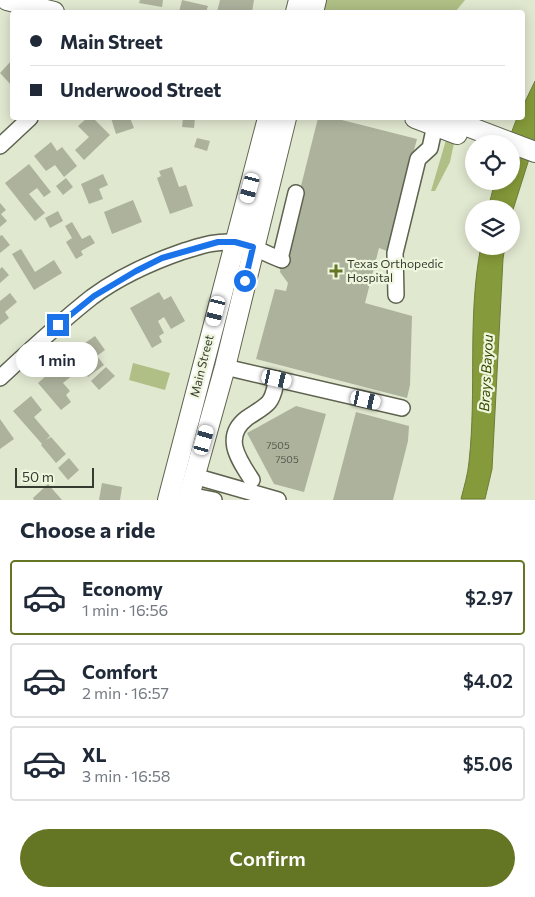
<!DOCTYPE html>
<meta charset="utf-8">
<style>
:root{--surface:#fff;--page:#f2f2f3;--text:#1f2937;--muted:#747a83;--line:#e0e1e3;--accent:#647523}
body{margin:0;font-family:Commissioner,sans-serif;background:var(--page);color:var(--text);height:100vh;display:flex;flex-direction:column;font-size:19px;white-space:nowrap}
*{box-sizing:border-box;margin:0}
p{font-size:16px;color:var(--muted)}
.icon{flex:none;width:28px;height:28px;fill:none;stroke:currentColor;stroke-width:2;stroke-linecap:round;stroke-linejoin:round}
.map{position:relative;height:500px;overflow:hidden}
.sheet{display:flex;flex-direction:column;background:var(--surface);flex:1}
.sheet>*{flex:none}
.top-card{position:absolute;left:10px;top:10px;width:515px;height:110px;border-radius:5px;box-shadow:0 2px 12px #0003;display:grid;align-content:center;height:110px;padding:0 20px;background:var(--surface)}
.buttons{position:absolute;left:465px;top:135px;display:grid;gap:10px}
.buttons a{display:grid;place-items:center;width:55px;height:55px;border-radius:50%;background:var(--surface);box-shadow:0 2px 12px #0003;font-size:25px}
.scale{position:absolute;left:15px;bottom:12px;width:79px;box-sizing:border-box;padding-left:5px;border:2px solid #373a30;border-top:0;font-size:14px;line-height:18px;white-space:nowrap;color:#373a30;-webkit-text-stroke:4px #eef6de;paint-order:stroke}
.end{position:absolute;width:22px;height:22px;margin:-11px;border:6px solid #1a73e8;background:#fff;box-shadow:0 0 0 2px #fff}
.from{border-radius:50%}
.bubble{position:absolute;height:35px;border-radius:18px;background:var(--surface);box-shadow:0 2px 12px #0003;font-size:16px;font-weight:600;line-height:35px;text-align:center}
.car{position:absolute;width:15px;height:30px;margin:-15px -8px;border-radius:6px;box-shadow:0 0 4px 1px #0007;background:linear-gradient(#fff 24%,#345 0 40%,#fff 0 76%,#345 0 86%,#fff 0)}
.top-card b{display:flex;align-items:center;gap:18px;height:48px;font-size:19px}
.top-card b+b{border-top:1px solid var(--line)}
.top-card i{width:12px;height:12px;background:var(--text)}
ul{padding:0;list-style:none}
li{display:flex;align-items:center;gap:15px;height:75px;margin:0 10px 8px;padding:0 10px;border:2px solid var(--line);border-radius:5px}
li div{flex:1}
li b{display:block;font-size:19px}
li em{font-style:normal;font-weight:600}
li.current{border-color:var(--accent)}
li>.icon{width:45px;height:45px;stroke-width:1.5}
h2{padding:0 20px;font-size:22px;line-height:60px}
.button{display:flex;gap:10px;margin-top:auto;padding:10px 20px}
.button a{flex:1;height:58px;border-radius:30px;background:var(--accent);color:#fff;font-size:20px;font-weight:600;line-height:58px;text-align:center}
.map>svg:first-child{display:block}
</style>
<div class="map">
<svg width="535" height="500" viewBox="0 0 535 500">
<rect width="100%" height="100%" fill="#e1e8d0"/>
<g fill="#afbf85">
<path d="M325 0H465L455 12H322Z"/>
<path d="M446 140 454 143 450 162 435 191H431Z"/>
<path d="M133 363 170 373 165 390 129 380Z"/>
</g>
<g fill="#859a3a" stroke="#6e7d37">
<path d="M535 81V140L511 216V209H488L495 181H511V144H507L517 118H522L523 106Z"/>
<path d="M481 246H505L503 259 492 469 485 499H461C464 487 468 474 469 462 477 390 467 317 481 246Z"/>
</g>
<g fill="#acb29c">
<path d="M140 0H163L162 7 139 3Z"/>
<path d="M182 0 208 6 206 12H179Z"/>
<path d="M220 0H254L252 12H217Z"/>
<path d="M12 60V86L0 73Z"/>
<path d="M87 118H93L110 135 84 160 75 150 89 137 78 126Z"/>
<path d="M111 118H130L134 128 116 134Z"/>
<path d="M183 118H195L194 128 182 127Z"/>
<path d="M318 118H334L417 139 387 251 379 248 365 303 412 316 410 385 407 398 256 359 275 289 286 291 288 283 280 272 281 266Z"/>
<path d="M197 138 210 141 207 151 194 147Z"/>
<path d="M51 142 57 151 62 147 77 166 64 177 55 165 46 171 34 156Z"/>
<path d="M29 164 51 192 44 197 37 188 29 194 45 213 35 221 5 183Z"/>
<path d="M172 167 179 187 186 185 193 206 170 214 157 178 161 176 159 171Z"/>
<path d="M103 174 108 185 99 189 103 199 89 204 81 184Z"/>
<path d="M66 178 73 187 63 195 56 186Z"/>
<path d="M133 200 142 222 112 234 104 212Z"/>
<path d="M0 203 6 210 1 214 7 221 0 227Z"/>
<path d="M58 211 63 221 50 228 45 218Z"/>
<path d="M72 222 82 239 90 235 95 243 81 251 83 255 76 259 66 242 72 238 65 226Z"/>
<path d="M2 235 10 245 0 253V236Z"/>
<path d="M21 249 35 272 54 260 62 273 34 290 12 254Z"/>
<path d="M2 267 9 275 0 283V269Z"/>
<path d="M159 292 164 300 171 296 185 321 171 329 164 317 158 321 164 333 159 336 162 342 152 348 130 308Z"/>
<path d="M10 293 17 302 5 312 9 318 0 325V301Z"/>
<path d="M95 336 105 350 97 356 104 365 88 377 71 353Z"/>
<path d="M63 361 74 374 63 383 70 391 66 395 71 402 61 410 38 383Z"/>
<path d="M106 367 115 376 99 390 91 381Z"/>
<path d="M31 396 42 410 34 417 50 436 46 440 51 437 66 454 56 463 41 445 42 444 13 411Z"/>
<path d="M296 406 326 414 304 492 274 484 247 433Z"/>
<path d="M356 412 409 426 408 441 393 500H333Z"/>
<path d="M0 419 14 439 0 449Z"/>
<path d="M69 458 79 470 68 480 58 468Z"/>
<path d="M102 483 122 487 120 500H99Z"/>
<path d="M48 484 62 500H34L33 498Z"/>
</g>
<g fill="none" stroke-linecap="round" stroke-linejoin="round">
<g stroke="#5d634e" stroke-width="18">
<g id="minor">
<path d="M0 146 30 118"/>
<path d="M280 259 296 193"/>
<path d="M396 295 395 253 418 159 430 148 435 125"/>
<path d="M225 367 402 408"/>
<path d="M0 378C30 350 60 322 92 297 119 277 152 262 184 251 201 246 215 241 233 242 251 244 265 254 282 260"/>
<path d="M194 476 278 500"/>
<path d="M252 480C239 460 222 437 247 418 254 413 264 408 269 402 274 396 275 386 277 379"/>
<path d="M189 495 214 500"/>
</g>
</g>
<g stroke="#5d634e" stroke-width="22">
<g id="major">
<path d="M7 0 54 12"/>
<path d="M296 12 299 0"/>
<path d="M313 12 316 0"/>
<path d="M415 118 457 134"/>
<path d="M446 118 535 152"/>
<path d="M168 500 268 118"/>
<path d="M188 500 225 367 286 118"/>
</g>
</g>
<use href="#minor" stroke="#fff" stroke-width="15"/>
<use href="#major" stroke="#fff" stroke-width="20"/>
</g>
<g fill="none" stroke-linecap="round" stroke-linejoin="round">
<path stroke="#1a73e8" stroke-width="6" d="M58 325 94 296 136 271 162 258 218 242H235L253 247 245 281"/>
</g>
<path fill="#647523" stroke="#eef6de" stroke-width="2" d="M333.5 263.5h5v5h5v5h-5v5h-5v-5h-5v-5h5z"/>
<g text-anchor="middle" stroke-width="4.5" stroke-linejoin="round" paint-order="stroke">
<g font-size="10" fill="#54584b">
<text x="278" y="449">7505</text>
<text x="287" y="463">7505</text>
</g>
<g font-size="12" fill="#373a30" stroke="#eef6de" text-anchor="start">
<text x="347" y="268">Texas Orthopedic<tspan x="347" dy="14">Hospital</tspan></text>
</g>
<g font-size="12" fill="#373a30" stroke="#eef6de">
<text transform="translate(202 366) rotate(-76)" y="4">Main Street</text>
</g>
<g font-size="14" font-style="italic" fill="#3c4900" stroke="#eef6de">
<text transform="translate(486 373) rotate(-87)" y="5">Brays Bayou</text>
</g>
</g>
</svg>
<div class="buttons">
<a><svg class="icon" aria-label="locate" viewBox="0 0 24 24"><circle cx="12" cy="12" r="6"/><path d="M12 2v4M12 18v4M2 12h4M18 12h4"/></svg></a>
<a><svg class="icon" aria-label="layers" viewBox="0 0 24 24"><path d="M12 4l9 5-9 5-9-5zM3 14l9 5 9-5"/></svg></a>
</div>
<div class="scale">50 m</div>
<i class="end from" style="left:245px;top:281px"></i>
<i class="end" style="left:58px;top:325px"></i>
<div class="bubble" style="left:16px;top:342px;width:82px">1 min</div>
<i class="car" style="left:250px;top:188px;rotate:195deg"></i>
<i class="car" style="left:216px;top:311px;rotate:194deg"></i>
<i class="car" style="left:277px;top:379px;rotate:103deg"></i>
<i class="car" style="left:366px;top:400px;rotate:103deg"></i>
<i class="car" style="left:204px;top:440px;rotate:16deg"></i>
<div class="top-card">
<b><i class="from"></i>Main Street</b>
<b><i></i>Underwood Street</b>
</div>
</div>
<section class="sheet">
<h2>Choose a ride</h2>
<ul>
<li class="current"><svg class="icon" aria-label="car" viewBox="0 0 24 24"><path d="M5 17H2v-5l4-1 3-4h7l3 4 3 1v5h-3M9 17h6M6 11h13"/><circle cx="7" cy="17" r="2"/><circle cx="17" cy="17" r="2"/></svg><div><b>Economy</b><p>1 min · 16:56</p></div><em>$2.97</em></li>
<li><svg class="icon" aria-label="car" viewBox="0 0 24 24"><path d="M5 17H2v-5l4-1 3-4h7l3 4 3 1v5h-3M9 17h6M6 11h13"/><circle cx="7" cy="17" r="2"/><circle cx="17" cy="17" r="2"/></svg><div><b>Comfort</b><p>2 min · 16:57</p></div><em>$4.02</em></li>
<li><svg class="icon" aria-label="car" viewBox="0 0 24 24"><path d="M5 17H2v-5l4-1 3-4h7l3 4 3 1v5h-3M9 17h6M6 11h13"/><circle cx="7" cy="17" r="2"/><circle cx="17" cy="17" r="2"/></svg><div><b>XL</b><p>3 min · 16:58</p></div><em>$5.06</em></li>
</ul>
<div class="button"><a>Confirm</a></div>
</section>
